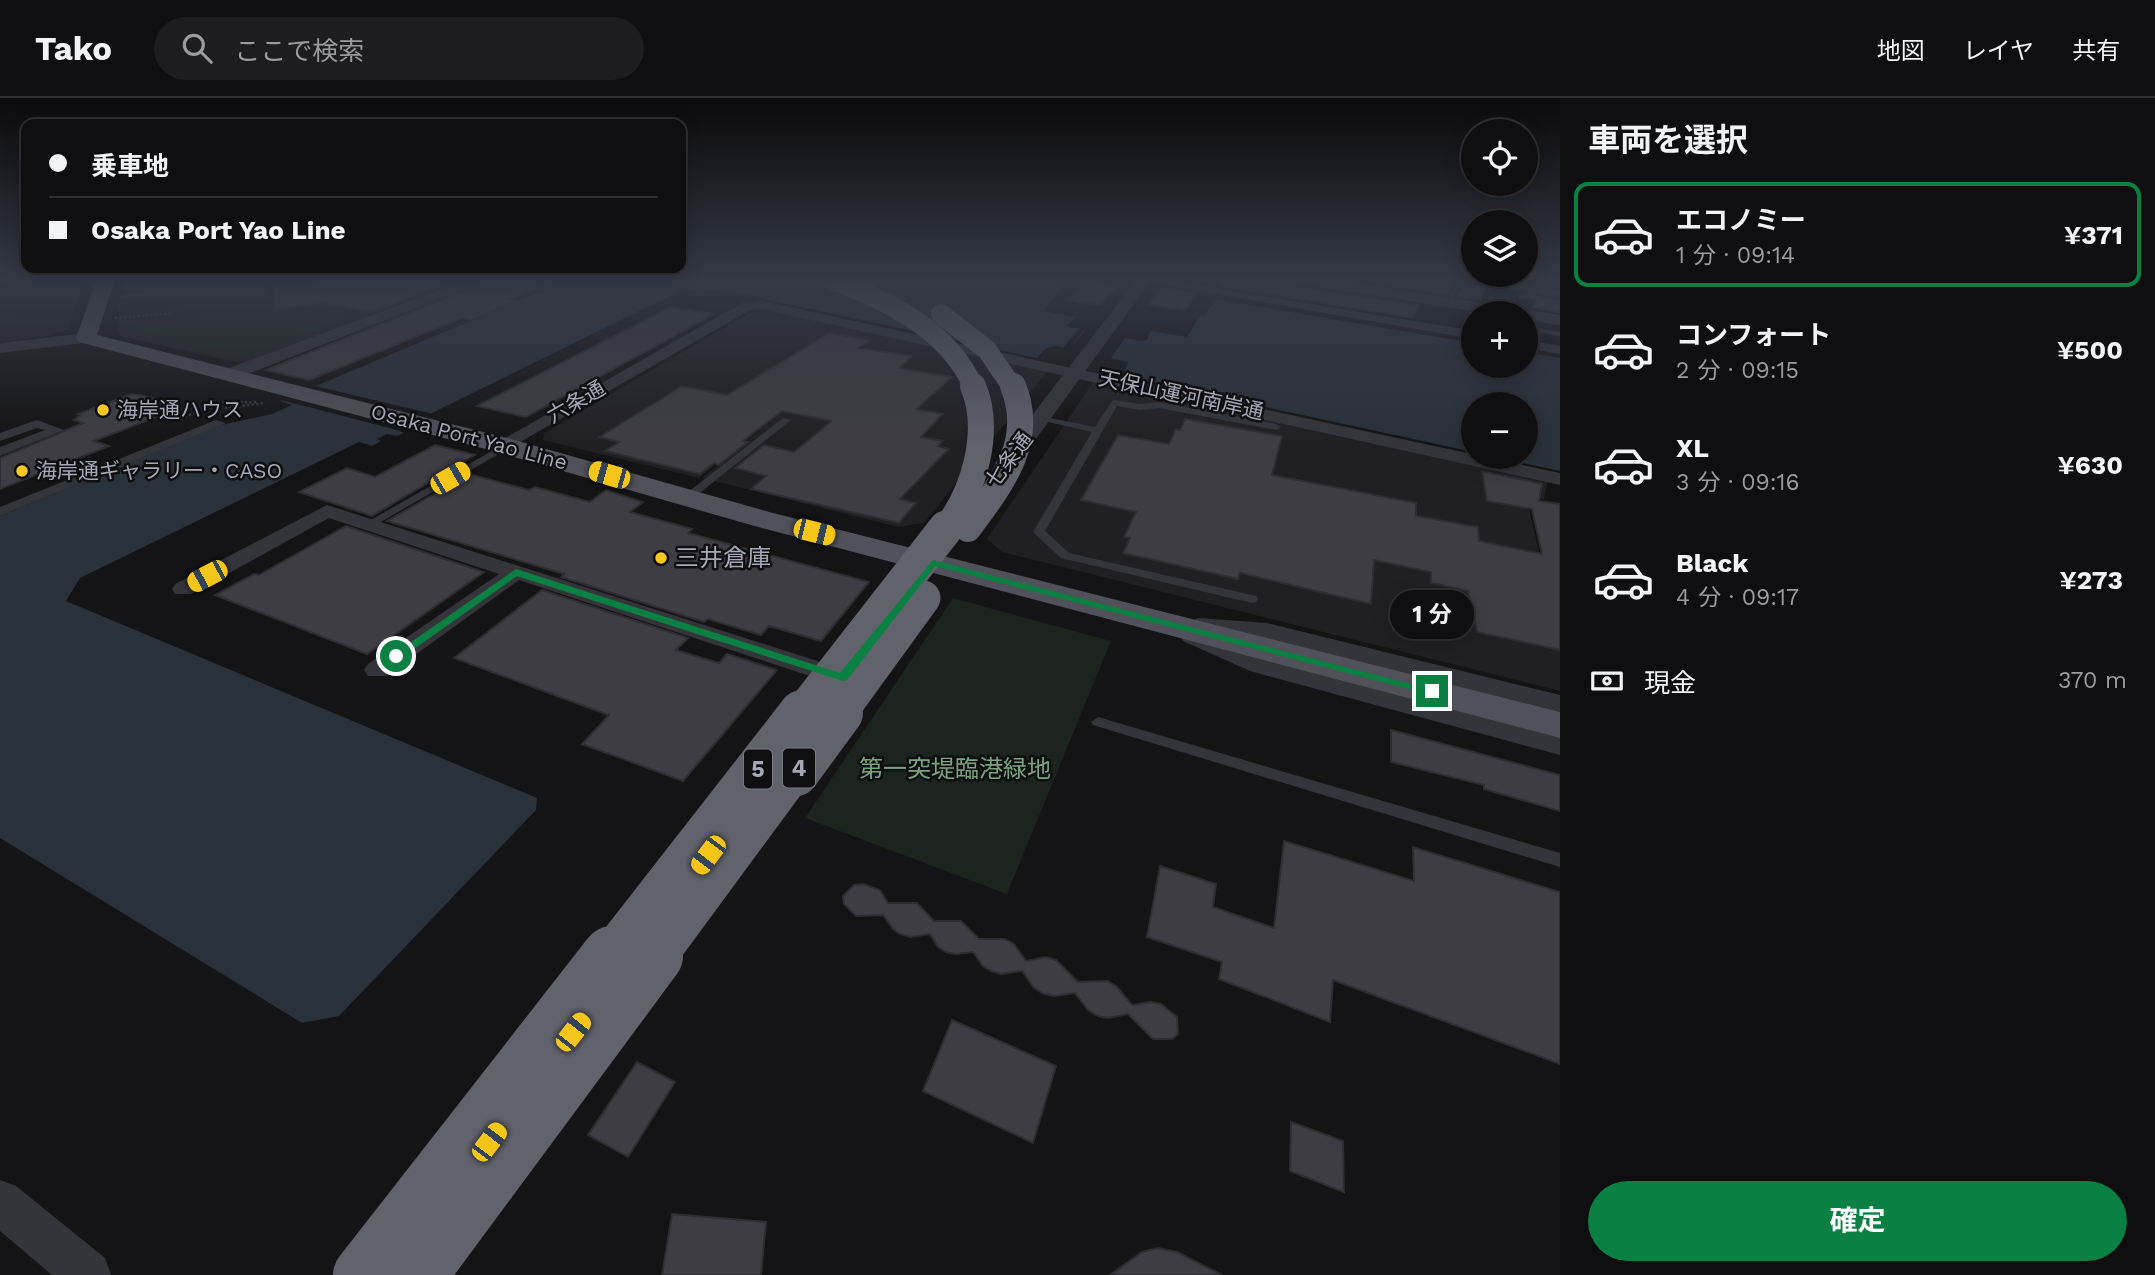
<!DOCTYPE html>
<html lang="ja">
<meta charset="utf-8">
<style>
:root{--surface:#0f0e10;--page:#1d1c1e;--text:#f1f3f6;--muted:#9b9c9f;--line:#2f2e30;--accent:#0b8043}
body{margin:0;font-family:"Work Sans","Noto Sans JP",sans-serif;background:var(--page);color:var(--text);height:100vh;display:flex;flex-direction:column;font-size:26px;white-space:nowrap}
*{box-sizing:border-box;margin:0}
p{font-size:23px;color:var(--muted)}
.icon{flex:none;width:38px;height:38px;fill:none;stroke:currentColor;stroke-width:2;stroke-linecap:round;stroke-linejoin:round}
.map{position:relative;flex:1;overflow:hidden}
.panel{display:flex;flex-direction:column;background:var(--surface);width:595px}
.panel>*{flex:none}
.hud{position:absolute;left:21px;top:21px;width:665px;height:154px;border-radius:14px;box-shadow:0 4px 18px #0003,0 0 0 2px var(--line);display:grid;align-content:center;height:154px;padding:0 28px;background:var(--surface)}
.controls{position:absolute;left:1461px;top:21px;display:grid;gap:14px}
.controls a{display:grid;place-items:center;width:77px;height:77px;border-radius:50%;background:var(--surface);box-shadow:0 4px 18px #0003,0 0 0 2px var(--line);font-size:35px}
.end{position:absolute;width:32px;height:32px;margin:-16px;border:9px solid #0b8043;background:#fff;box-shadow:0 0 0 4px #fff}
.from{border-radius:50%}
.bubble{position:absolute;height:49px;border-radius:24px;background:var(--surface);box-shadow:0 4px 18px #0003,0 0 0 2px var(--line);font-size:23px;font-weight:700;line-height:49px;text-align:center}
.car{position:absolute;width:21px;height:42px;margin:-21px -10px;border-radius:9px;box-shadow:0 0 5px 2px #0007;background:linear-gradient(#f5c518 24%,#345 0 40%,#f5c518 0 76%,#345 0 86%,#f5c518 0)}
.hud b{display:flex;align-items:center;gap:24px;height:66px;font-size:26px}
.hud b+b{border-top:2px solid var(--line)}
.hud i{width:18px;height:18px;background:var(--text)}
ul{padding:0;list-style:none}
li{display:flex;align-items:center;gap:21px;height:105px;margin:0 14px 10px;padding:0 14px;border:4px solid transparent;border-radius:14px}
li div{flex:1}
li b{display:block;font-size:26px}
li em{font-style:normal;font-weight:700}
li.selected{border-color:var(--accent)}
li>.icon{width:63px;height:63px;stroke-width:1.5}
h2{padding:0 28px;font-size:32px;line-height:84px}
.pay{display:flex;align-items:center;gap:18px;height:77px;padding:0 28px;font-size:26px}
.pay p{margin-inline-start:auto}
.cta{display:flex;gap:14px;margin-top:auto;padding:14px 28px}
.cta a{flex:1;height:80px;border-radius:42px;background:var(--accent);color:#fff;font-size:28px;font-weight:700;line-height:80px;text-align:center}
header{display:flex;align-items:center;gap:42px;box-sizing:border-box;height:98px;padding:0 35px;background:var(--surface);border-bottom:2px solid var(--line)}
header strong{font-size:33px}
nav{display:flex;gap:38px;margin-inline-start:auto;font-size:24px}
.search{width:490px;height:63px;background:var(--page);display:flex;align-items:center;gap:18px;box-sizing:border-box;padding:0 24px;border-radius:38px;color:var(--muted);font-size:26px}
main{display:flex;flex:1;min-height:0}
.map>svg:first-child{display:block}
</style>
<header>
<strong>Tako</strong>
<div class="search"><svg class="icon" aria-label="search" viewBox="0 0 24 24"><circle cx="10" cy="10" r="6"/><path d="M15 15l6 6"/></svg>ここで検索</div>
<nav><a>地図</a><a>レイヤ</a><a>共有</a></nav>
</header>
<main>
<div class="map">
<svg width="1560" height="1177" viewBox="0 0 1560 1177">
<rect width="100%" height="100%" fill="#141315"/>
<g fill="#201f23">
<path d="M49 181H85L67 231 49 238 0 244V186Z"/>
<path d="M389 181H470L248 263 235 264 120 238 116 233 119 215Z"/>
<path d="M760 209 1048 273 924 425 898 429 702 380 788 309 699 380 543 342 544 335Z"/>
<path d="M1094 283 1548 382 1544 401 1526 399 1560 543V593L1002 454 987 441Z"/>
</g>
<g fill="#1b241d">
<path d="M126 181H253L255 199 118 214Z"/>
<path d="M29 193 14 226 0 231V197Z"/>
<path d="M318 207 364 215 247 258 134 233 135 229Z"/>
<path d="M953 500 1111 543 1007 796 805 720Z"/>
</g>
<path fill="#29313a" d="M571 181H1069L1043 213 1076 219 1067 227 1070 229 1140 243 1147 242 1150 233 1187 239 1201 216 1206 217 1215 201 1473 245 1474 268H1526V254L1560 260V373L1495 359H1526V306H1474L1473 354 1123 278 1128 264 1056 248 1046 250 1037 260 743 196 703 191 682 192 438 312 399 333 404 335 397 338 387 336 377 341 381 343 372 348 359 344 80 480 66 503 537 700 536 712 339 918 302 925 0 740V418L217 328 272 316 292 307 280 303Z"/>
<g fill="#141315">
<path d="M1081 228 1086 229 1069 251 1088 229 1127 237 1109 263 1061 253Z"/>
<path d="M315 288 433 316 401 333 281 302Z"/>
</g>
<g fill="#3e3d43" stroke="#2e2d32" stroke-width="2">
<path d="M352 181H461L372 214 325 205 275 211 273 187Z"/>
<path d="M493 181 556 182 509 201 517 203 472 222 462 220 309 282 266 272Z"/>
<path d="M1221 181H1288L1298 189 1419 207 1413 220 1221 188Z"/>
<path d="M1393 181H1454V183L1448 197 1389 188Z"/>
<path d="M1084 183 1118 188 1100 207 1067 203Z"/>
<path d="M1465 185 1486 189 1480 202 1457 198Z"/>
<path d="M1161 189 1195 195 1186 212 1149 207Z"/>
<path d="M1521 195 1560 202V214L1532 210 1537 202 1520 199Z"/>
<path d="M671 209 714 216 526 319 477 308Z"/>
<path d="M829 235 870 242 859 250 911 258 900 270 952 279 917 311 943 316 921 339 943 343 938 348 949 351 900 401 916 405 899 425 751 391 766 378 735 370 764 347 794 354 831 323 782 313 743 343 748 344 719 367 714 365 700 376 605 353 619 344 599 339 682 288 727 297Z"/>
<path d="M132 296 178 305 172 308 179 310 94 343 109 348 0 391V360L83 325 74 322 81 317 78 316Z"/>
<path d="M1185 321 1282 338 1272 377 1416 405V418L1478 429 1479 443 1542 456 1532 411 1487 403 1482 373 1542 386 1539 403 1560 406V552L1477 534 1468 493 1431 485V474L1374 462 1371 506 1240 475 1238 481 1123 455 1130 440 1124 439 1136 414 1081 402 1118 337 1169 346 1176 331 1180 332Z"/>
<path d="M435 347 475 357 372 418 299 394 347 370 375 379Z"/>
<path d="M469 376 529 392 535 389 590 404 606 392 643 404 630 414 692 431 688 435 869 484 821 543 769 528 761 537 708 521 704 524 561 479 564 476 387 423Z"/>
<path d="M346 428 484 474 367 556 215 497 254 476 259 477Z"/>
<path d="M542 492 688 540 676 552 719 565 727 556 777 572 683 683 582 646 609 617 454 560Z"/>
<path d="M1391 632 1560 677V713L1484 691V687L1391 664Z"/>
<path d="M1284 743 1414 783 1413 749 1560 794V966L1333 882 1330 924 1219 881 1222 864 1147 839 1160 768 1216 786 1213 809 1274 830Z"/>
<path d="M863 786 880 792 888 805H917L934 823H961L979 841H1005L1014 846 1026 863 1046 859 1056 862 1078 884 1107 883 1116 888 1132 907 1151 904 1161 906 1177 919 1178 936 1172 941H1153L1128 916 1108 920 1098 918 1088 912 1075 895 1054 898 1044 896 1034 890 1022 873 1001 876 991 873 983 868 973 854 956 856 946 854 938 849 930 836 911 839 900 836 893 831 883 817 856 818 844 806 843 798 854 787Z"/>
<path d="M952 922 1056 968 1033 1045 923 993Z"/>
<path d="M637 964 675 984 628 1059 588 1037Z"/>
<path d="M1291 1024 1343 1043 1344 1094 1290 1073Z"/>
<path d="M672 1116 766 1124 761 1177H662Z"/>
<path d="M1158 1150 1177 1154 1222 1177H1110L1142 1154Z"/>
</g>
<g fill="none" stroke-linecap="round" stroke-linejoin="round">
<g stroke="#3a3c42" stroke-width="2.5" stroke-dasharray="2 2.5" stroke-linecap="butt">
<path d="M120 199 243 185"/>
<path d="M115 220 173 215"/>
<path d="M225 310 265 305"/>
<path d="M181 321 216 305 256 304"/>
</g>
<g fill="#34353b" fill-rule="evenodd">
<path d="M1385 181H1391L1381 195H1377Z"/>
<path d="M1458 181H1464L1450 206H1446Z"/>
<path d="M1526 228 1560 234V238L1530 233 1526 235Z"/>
<path d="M1115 302 1140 306 1159 304 1276 326 1281 329 1276 332 1159 310 1140 312 1117 308 1045 433 1069 455 1256 498 1258 501 1256 504 1252 505 1061 460 1035 436 1033 434 1092 334 1035 321 1040 318 1095 329 1112 303Z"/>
<path d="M783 320 791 322 691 402H683V398Z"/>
<path d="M506 345 511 348 509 350 372 429H364L362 427Z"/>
<path d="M1098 619 1560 755V769L1093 627 1091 624Z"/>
</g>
<g fill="#34353b" fill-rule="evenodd">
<path d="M37 322 64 332 0 358V349L45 332 37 330 0 343V335Z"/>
<path d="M216 322 226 325 0 418V409Z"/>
</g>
<g fill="#34353b" fill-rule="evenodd">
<path d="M253 181H265V197H257Z"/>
<path d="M1129 181H1159L1474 233V241Z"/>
<path d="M1456 181H1488L1560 192V200Z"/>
<path d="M761 203 1560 375V387L761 211 750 212 508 351H496L493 347 742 205Z"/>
<path d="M1526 242 1560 248V256L1526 250Z"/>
<path d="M327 407 852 574 856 580 852 586H834L519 482 386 578H368L364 572 368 566 499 476 329 420 191 496H175L172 491 175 486Z"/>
<path d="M0 1082 16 1088 105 1160 111 1177H52L0 1133Z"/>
</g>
<g fill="#34353b" fill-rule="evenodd">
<path d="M0 181H20L0 188Z"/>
<path d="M469 181H491L235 281H221L218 277 221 273Z"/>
<path d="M1137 181H1152L1015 370H999L995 365 999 360Z"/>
<path d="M1291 181H1330L1560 217V227L1526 222V215H1487L1298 186Z"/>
<path d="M86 235 92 236 95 240 92 244 0 255V245Z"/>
<path d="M1199 520 1267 525 1560 597V619L1266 543 1230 541 1272 559 1560 633V657L1250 573 1183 543 1179 536C1185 527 1188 523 1199 520Z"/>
</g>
<path fill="#50515a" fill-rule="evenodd" d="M97 181H115L97 237 511 341 773 415 1560 614V640L751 427 493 353 79 244 76 240Z"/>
<path fill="#60626c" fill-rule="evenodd" d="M849 181H877L880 185 871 190Z"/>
<g stroke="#60626c" stroke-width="20">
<path d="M831 181C888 204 948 230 974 290"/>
<path d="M941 216 987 252 1013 290"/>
</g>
<g stroke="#60626c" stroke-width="26">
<path d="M945 431C974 394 992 333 973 288"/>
<path d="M968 431C1000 388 1036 344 1013 288"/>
</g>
<g stroke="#60626c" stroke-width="35">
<path d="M800 617 946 430"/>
<path d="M838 617 923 500"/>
</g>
<g stroke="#60626c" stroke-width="46">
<path d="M796 675 840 615"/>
<path d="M611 860 802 615"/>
<path d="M652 860 806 651"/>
</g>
<g stroke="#60626c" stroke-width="60">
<path d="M363 1177 612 858"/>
<path d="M417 1177 653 858"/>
</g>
</g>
<linearGradient id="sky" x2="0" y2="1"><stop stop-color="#0b0a0c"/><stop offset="0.52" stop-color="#343946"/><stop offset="1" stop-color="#343946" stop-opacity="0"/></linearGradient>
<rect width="1560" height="346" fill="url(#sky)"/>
<path fill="#0b8043" d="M933 462 1438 593 1432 597 935 468 847 582 843 583 517 478 400 561 391 558 516 471 840 575Z"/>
<g fill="#ffc822" stroke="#0f0e10" stroke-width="2.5">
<circle cx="103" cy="312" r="7"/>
<circle cx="22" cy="373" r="7"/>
<circle cx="661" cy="460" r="7"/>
</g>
<g text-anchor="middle" stroke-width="5" stroke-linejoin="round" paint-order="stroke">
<g font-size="21" fill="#a4a8b7" stroke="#0f0e10">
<text transform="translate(1181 297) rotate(12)" y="7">天保山運河南岸通</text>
<text transform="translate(576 304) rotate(-30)" y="7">六条通</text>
<text transform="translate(469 339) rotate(15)" y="7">Osaka Port Yao Line</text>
<text transform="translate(1009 362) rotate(-53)" y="7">七条通</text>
</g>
<g font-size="21" fill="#a4a8b7" stroke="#0f0e10" text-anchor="start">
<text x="117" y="319">海岸通ハウス</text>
<text x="36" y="380">海岸通ギャラリー・CASO</text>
</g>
<g fill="#0f0e10" stroke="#777a85" stroke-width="2">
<rect x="783" y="650.5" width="32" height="39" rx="5"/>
<rect x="744" y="651.5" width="28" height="39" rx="5"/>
</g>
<g font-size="23" font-weight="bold" fill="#a4a8b7">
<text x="799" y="678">4</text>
<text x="758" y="679">5</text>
</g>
<g font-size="24" fill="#a4a8b7" stroke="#0f0e10" text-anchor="start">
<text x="675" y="468">三井倉庫</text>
</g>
<g font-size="24" fill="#79a47f" stroke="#0f0e10">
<text x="955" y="679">第一突堤臨港緑地</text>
</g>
</g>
</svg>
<div class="controls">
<a><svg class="icon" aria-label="locate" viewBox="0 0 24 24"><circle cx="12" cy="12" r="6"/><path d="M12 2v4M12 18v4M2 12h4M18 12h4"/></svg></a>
<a><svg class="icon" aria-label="layers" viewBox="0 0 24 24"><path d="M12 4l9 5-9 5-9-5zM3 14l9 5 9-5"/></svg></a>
<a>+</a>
<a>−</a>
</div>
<i class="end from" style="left:396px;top:558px"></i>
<i class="end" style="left:1432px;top:593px"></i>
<div class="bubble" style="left:1390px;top:492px;width:84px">1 分</div>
<i class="car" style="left:609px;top:377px;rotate:286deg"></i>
<i class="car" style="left:450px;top:380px;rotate:60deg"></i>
<i class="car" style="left:814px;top:434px;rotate:104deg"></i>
<i class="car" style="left:207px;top:478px;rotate:242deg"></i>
<i class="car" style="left:708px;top:757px;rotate:217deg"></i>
<i class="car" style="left:573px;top:934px;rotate:38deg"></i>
<i class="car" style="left:489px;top:1044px;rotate:37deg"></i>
<div class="hud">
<b><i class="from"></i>乗車地</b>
<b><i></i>Osaka Port Yao Line</b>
</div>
</div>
<section class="panel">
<h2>車両を選択</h2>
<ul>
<li class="selected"><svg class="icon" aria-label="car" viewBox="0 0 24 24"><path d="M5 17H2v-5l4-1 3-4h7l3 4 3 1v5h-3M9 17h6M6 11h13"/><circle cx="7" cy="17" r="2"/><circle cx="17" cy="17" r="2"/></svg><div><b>エコノミー</b><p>1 分 · 09:14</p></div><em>¥371</em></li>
<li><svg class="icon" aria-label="car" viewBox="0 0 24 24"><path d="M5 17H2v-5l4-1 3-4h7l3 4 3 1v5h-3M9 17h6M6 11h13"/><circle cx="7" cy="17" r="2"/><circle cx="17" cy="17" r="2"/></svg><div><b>コンフォート</b><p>2 分 · 09:15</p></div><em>¥500</em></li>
<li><svg class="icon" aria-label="car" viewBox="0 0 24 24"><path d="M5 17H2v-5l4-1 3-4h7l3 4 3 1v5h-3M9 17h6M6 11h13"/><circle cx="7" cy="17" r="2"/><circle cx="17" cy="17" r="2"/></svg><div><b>XL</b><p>3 分 · 09:16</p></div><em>¥630</em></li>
<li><svg class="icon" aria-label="car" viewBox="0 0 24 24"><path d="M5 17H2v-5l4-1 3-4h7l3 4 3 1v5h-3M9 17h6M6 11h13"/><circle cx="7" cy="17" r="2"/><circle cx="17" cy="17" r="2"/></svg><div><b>Black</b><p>4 分 · 09:17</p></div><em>¥273</em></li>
</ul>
<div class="pay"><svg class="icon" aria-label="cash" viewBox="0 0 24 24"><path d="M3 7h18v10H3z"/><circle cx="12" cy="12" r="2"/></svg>現金<p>370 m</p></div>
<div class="cta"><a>確定</a></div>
</section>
</main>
